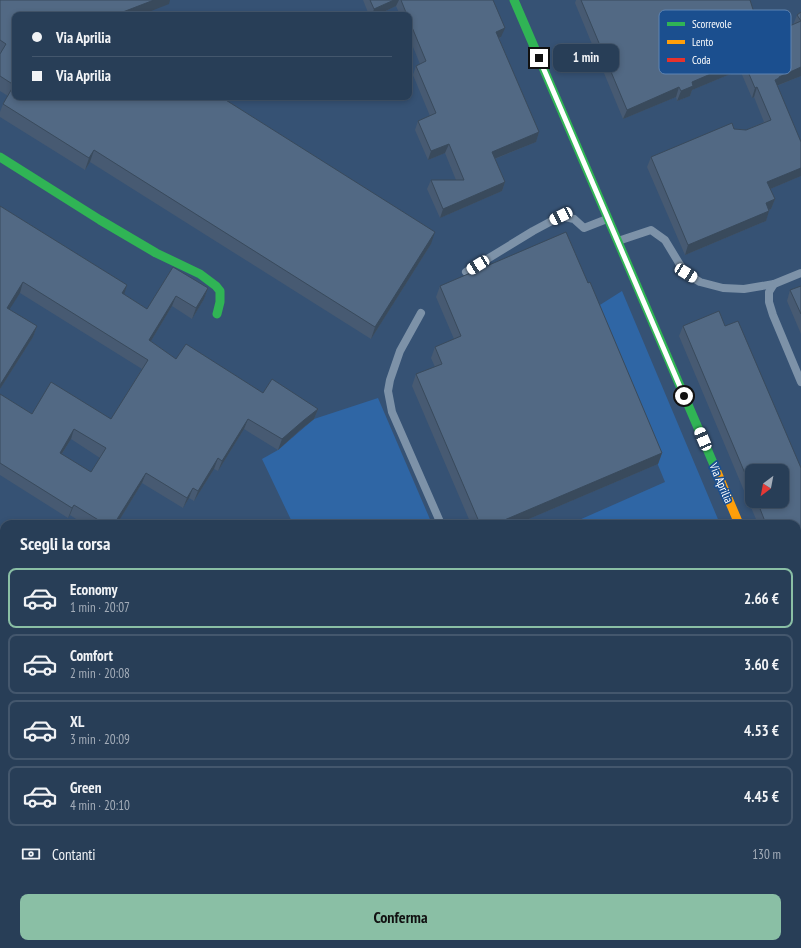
<!DOCTYPE html>
<html lang="it">
<meta charset="utf-8">
<style>
:root{--surface:#283e57;--page:#30455d;--text:#f1f3f6;--muted:#a5aeba;--line:#44576d;--accent:#8abfa5}
body{margin:0;font-family:"PT Sans Narrow",sans-serif;background:var(--page);color:var(--text);height:100vh;display:flex;flex-direction:column;font-size:15px;white-space:nowrap}
*{box-sizing:border-box;margin:0}
p{font-size:13px;color:var(--muted)}
.icon{flex:none;width:22px;height:22px;fill:none;stroke:currentColor;stroke-width:2;stroke-linecap:round;stroke-linejoin:round}
.map{position:relative;flex:1;overflow:hidden}
.side{position:absolute;left:0px;top:520px;width:801px;height:428px;display:flex;flex-direction:column;background:var(--surface);border-radius:12px 12px 0 0;box-shadow:0 2px 6px #0003,0 0 0 1px var(--line)}
.side>*{flex:none}
.top-card{position:absolute;left:12px;top:12px;width:400px;height:88px;border-radius:8px;box-shadow:0 2px 6px #0003,0 0 0 1px var(--line);display:grid;align-content:center;height:88px;padding:0 20px;background:var(--surface)}
.needle{width:26px;rotate:212deg}
.fabs{position:absolute;left:745px;top:464px;display:grid;gap:8px}
.fabs a{display:grid;place-items:center;width:44px;height:44px;border-radius:8px;background:var(--surface);box-shadow:0 2px 6px #0003,0 0 0 1px var(--line);font-size:20px}
.end{position:absolute;width:18px;height:18px;margin:-9px;border:5px solid #fff;background:#111;box-shadow:0 0 0 2px #111}
.from{border-radius:50%}
.bubble{position:absolute;height:28px;border-radius:8px;background:var(--surface);box-shadow:0 2px 6px #0003,0 0 0 1px var(--line);font-size:13px;font-weight:800;line-height:28px;text-align:center}
.car{position:absolute;width:12px;height:24px;margin:-12px -6px;border-radius:5px;box-shadow:0 0 3px 1px #0007;background:linear-gradient(#fff 24%,#345 0 40%,#fff 0 76%,#345 0 86%,#fff 0)}
.top-card b{display:flex;align-items:center;gap:14px;height:38px;font-size:15px}
.top-card b+b{border-top:1px solid var(--line)}
.top-card i{width:10px;height:10px;background:var(--text)}
ul{padding:0;list-style:none}
li{display:flex;align-items:center;gap:12px;height:60px;margin:0 8px 6px;padding:0 12px;border:2px solid var(--line);border-radius:8px}
li div{flex:1}
li b{display:block;font-size:15px}
li em{font-style:normal;font-weight:800}
li.active{border-color:var(--accent)}
li>.icon{width:36px;height:36px;stroke-width:1.5}
h2{padding:0 20px;font-size:18px;line-height:48px}
.pay{display:flex;align-items:center;gap:10px;height:44px;padding:0 20px;font-size:15px}
.pay p{margin-inline-start:auto}
.button{display:flex;gap:8px;margin-top:auto;padding:8px 20px}
.button a{flex:1;height:46px;border-radius:8px;background:var(--accent);color:#111;font-size:16px;font-weight:800;line-height:46px;text-align:center}
.map>svg:first-child{display:block}
</style>
<div class="map">
<svg width="801" height="948" viewBox="0 0 801 948">
<rect width="100%" height="100%" fill="#365274"/>
<g fill="#2f66a5">
<path d="M622 291 720 524H570L665 482 647 438 592 310Z"/>
<path d="M378 398 432 524H293L262 459 278 450 314 419Z"/>
</g>
<g fill="none" stroke-linecap="round" stroke-linejoin="round">
<g stroke="#7d92a8" stroke-width="8">
<path d="M618 241 651 230 665 240 685 273 700 282 723 288 744 289 774 284"/>
<path d="M466 272 533 231 561 216 574 219 584 228 607 219"/>
<path d="M801 273 774 284 769 292V302L773 315 801 382"/>
<path d="M421 313 400 351 390 380 388 391 392 412 441 524"/>
<path d="M0 588 4 584"/>
<path d="M0 602 4 599"/>
<path d="M0 685 4 681"/>
<path d="M0 757 4 755"/>
</g>
<g stroke="#7d92a8" stroke-width="17">
<path d="M797 660 801 669"/>
<path d="M580 948 591 944"/>
</g>
<g stroke="#30b455" stroke-width="9">
<path d="M514 0 717 472"/>
<path d="M0 157 100 220 156 253 200 274 216 286 220 291V302L217 314"/>
<path d="M0 535 4 538"/>
<path d="M679 944 688 948"/>
</g>
<g stroke="#ff9f0a" stroke-width="9">
<path d="M717 472 739 524"/>
<path d="M396 948 399 944"/>
</g>
<path stroke="#e5322d" stroke-width="9" d="M797 694 801 693"/>
</g>
<g fill="#475a72" fill-rule="evenodd">
<path d="M0 0 169 4 15 15 431 244 371 339 90 162 85 170 0 117V112L3 104 8 96 0 91Z"/>
<path d="M363 0H493L501 37 499 39 539 132 536 142 495 159 505 182 502 191 440 218 427 189 431 180H456L445 153 428 160 415 130 418 121 430 116 413 75 416 66 420 64 409 37V15H400L396 6 377 15H369Z"/>
<path d="M576 0H750L762 38 793 25 797 15 801 12V76L777 86 801 176 770 189 775 199 771 209 769 210 766 221 685 255 647 167 651 157 734 129 746 130 764 122 754 97 752 98 740 70 692 90 690 96 677 101 676 97 623 119 575 3Z"/>
<path d="M0 206 127 285 124 294 147 309 173 267 208 288 204 299 192 319 172 306 151 341 176 359 263 393 318 409 314 419 300 430 278 450 244 429 218 471 214 469 194 501 189 498 183 508 142 483 117 524H84L70 515 68 518 0 475V394L32 414 111 419 142 369 20 293 9 309 37 326 33 337 0 389ZM71 439 100 458 91 472 62 454Z"/>
<path d="M440 286 662 453 658 464 517 524H471L412 386 416 374 435 367 431 358 435 347 454 339 436 297Z"/>
<path d="M801 286V334L787 301 790 290Z"/>
<path d="M683 326H725L801 468V625L797 615V524H758L679 336ZM752 471 782 501H752Z"/>
<path d="M4 619V669L0 675V624Z"/>
<path d="M797 773H801V922L797 921Z"/>
<path d="M4 779V822L2 823 0 819V781Z"/>
<path d="M321 944H378L377 947 375 948H321L320 947Z"/>
<path d="M447 944H470V948H448Z"/>
</g>
<g fill="#394a5c">
<path d="M154 0H170L169 4 141 15H115Z"/>
<path d="M394 0H399L396 6 377 15H372L374 9Z"/>
<path d="M505 28 501 37 493 41 496 32Z"/>
<path d="M743 60 740 70 692 90 690 96 677 101 681 91 692 82Z"/>
<path d="M801 67V76L776 86 775 80 779 77Z"/>
<path d="M679 87 676 97 623 119 627 110Z"/>
<path d="M757 87 754 97 752 98 755 88Z"/>
<path d="M539 132 536 142 489 161 492 152Z"/>
<path d="M449 144 445 153 428 160 431 151Z"/>
<path d="M94 150 90 162 85 170 89 158Z"/>
<path d="M801 168V176L763 192 767 182Z"/>
<path d="M505 182 502 191 440 218 443 209Z"/>
<path d="M775 199 771 209 762 213 766 203Z"/>
<path d="M769 211 766 221 685 255 688 245Z"/>
<path d="M435 232 431 244 371 339 375 327Z"/>
<path d="M23 282 20 293 4 318 7 308Z"/>
<path d="M127 285 124 295 122 293Z"/>
<path d="M208 288 204 299 192 319 196 308Z"/>
<path d="M176 296 172 306 145 351 149 340Z"/>
<path d="M37 326 33 337 0 389V385Z"/>
<path d="M318 409 314 419 300 430 278 450 282 439 304 420Z"/>
<path d="M248 419 244 429 218 471 222 461Z"/>
<path d="M74 429 71 439 56 463 60 453Z"/>
<path d="M662 453 658 464 517 524H495Z"/>
<path d="M218 458 214 469 194 501 198 491Z"/>
<path d="M146 473 142 483 117 524H114Z"/>
<path d="M193 488 189 498 183 508 187 498Z"/>
<path d="M74 505 70 515 68 518 72 508Z"/>
<path d="M4 666V669L0 675 3 668Z"/>
<path d="M3 883 0 892V884Z"/>
<path d="M253 944H263L252 947Z"/>
<path d="M368 944H378L377 947 375 948H361Z"/>
</g>
<g fill="#526984" stroke="#394a5c" fill-rule="evenodd">
<path d="M0 0H154L115 15H15V97H221L435 232 375 327 94 150 89 158 3 104 14 85 0 76V54L6 44 0 40Z"/>
<path d="M370 0H394L374 9Z"/>
<path d="M401 0H493L505 28 496 32 539 132 492 152 505 182 443 209 431 180H464L449 144 431 151 418 121 436 113 416 66 426 61 409 20V15H407Z"/>
<path d="M581 0H750L762 38 801 21V67L779 77V78L775 80 801 142V168L767 182 775 199 766 203 769 211 688 245 651 157 732 123 734 129 746 130 771 120 757 87 755 88 743 60 692 82 693 86 681 91 679 87 627 110Z"/>
<path d="M801 12V21L797 15Z"/>
<path d="M0 206 127 285 122 293 147 309 173 267 208 288 196 308 176 296 149 340 176 359 186 344 263 393 272 379 318 409 304 420 282 439 248 419 222 461 218 458 198 491 193 488 187 498 146 473 114 524H105L74 505 72 508 0 463V394L32 414 51 382 111 419 148 360 23 282 7 308 37 326 0 385ZM74 429 106 448 91 472 60 453Z"/>
<path d="M566 232 588 283 590 282 662 453 495 524H480L416 374 442 364 435 347 461 336 440 286Z"/>
<path d="M801 286V314L790 290Z"/>
<path d="M719 311 725 326 738 321 801 468V606L797 596V524H766L757 501H782V471H752V490L683 326Z"/>
<path d="M3 619H4V666L3 668 0 666V624Z"/>
<path d="M797 773H801V911L797 910V902L798 896H797Z"/>
<path d="M4 779V814L0 806V781Z"/>
<path d="M0 876 3 883 0 884Z"/>
<path d="M95 944H160L161 948H84V947Z"/>
<path d="M328 944H368L361 948H331Z"/>
<path d="M416 944H432L437 948H413Z"/>
<rect x="451" y="944" width="19" height="4"/>
<path d="M501 944H507L512 948H501Z"/>
</g>
<g fill="none" stroke-linecap="round" stroke-linejoin="round">
<path stroke="#fff" stroke-width="5" d="M539 58 684 396"/>
</g>
<g text-anchor="middle" stroke-width="3.5" stroke-linejoin="round" paint-order="stroke">
<g font-size="12" fill="#fff" stroke="#1b4f8f">
<text transform="translate(721 483) rotate(67)" y="4">Via Aprilia</text>
</g>
</g>
<rect x="659" y="10" width="132" height="64" rx="6" fill="#1b4f8f" stroke="#5f84b1" stroke-width="1"/>
<rect x="667" y="22" width="18" height="4" fill="#30b455"/>
<rect x="667" y="40" width="18" height="4" fill="#ff9f0a"/>
<rect x="667" y="58" width="18" height="4" fill="#e5322d"/>
<g font-size="11" fill="#fff">
<text x="692" y="28">Scorrevole</text>
<text x="692" y="46">Lento</text>
<text x="692" y="64">Coda</text>
</g>
</svg>
<div class="fabs">
<a><svg class="needle" viewBox="-14 -14 28 28"><path d="M0-13l5 13h-10z" fill="#e53935"/><path d="M0 13l5-13h-10z" fill="#a5aeba"/></svg></a>
</div>
<i class="end from" style="left:684px;top:396px"></i>
<i class="end" style="left:539px;top:58px"></i>
<div class="bubble" style="left:553px;top:44px;width:66px">1 min</div>
<i class="car" style="left:561px;top:216px;rotate:243deg"></i>
<i class="car" style="left:478px;top:265px;rotate:238deg"></i>
<i class="car" style="left:686px;top:273px;rotate:122deg"></i>
<i class="car" style="left:703px;top:439px;rotate:337deg"></i>
<div class="top-card">
<b><i class="from"></i>Via Aprilia</b>
<b><i></i>Via Aprilia</b>
</div>
<section class="side">
<h2>Scegli la corsa</h2>
<ul>
<li class="active"><svg class="icon" aria-label="car" viewBox="0 0 24 24"><path d="M5 17H2v-5l4-1 3-4h7l3 4 3 1v5h-3M9 17h6M6 11h13"/><circle cx="7" cy="17" r="2"/><circle cx="17" cy="17" r="2"/></svg><div><b>Economy</b><p>1 min · 20:07</p></div><em>2.66 €</em></li>
<li><svg class="icon" aria-label="car" viewBox="0 0 24 24"><path d="M5 17H2v-5l4-1 3-4h7l3 4 3 1v5h-3M9 17h6M6 11h13"/><circle cx="7" cy="17" r="2"/><circle cx="17" cy="17" r="2"/></svg><div><b>Comfort</b><p>2 min · 20:08</p></div><em>3.60 €</em></li>
<li><svg class="icon" aria-label="car" viewBox="0 0 24 24"><path d="M5 17H2v-5l4-1 3-4h7l3 4 3 1v5h-3M9 17h6M6 11h13"/><circle cx="7" cy="17" r="2"/><circle cx="17" cy="17" r="2"/></svg><div><b>XL</b><p>3 min · 20:09</p></div><em>4.53 €</em></li>
<li><svg class="icon" aria-label="car" viewBox="0 0 24 24"><path d="M5 17H2v-5l4-1 3-4h7l3 4 3 1v5h-3M9 17h6M6 11h13"/><circle cx="7" cy="17" r="2"/><circle cx="17" cy="17" r="2"/></svg><div><b>Green</b><p>4 min · 20:10</p></div><em>4.45 €</em></li>
</ul>
<div class="pay"><svg class="icon" aria-label="cash" viewBox="0 0 24 24"><path d="M3 7h18v10H3z"/><circle cx="12" cy="12" r="2"/></svg>Contanti<p>130 m</p></div>
<div class="button"><a>Conferma</a></div>
</section>
</div>
